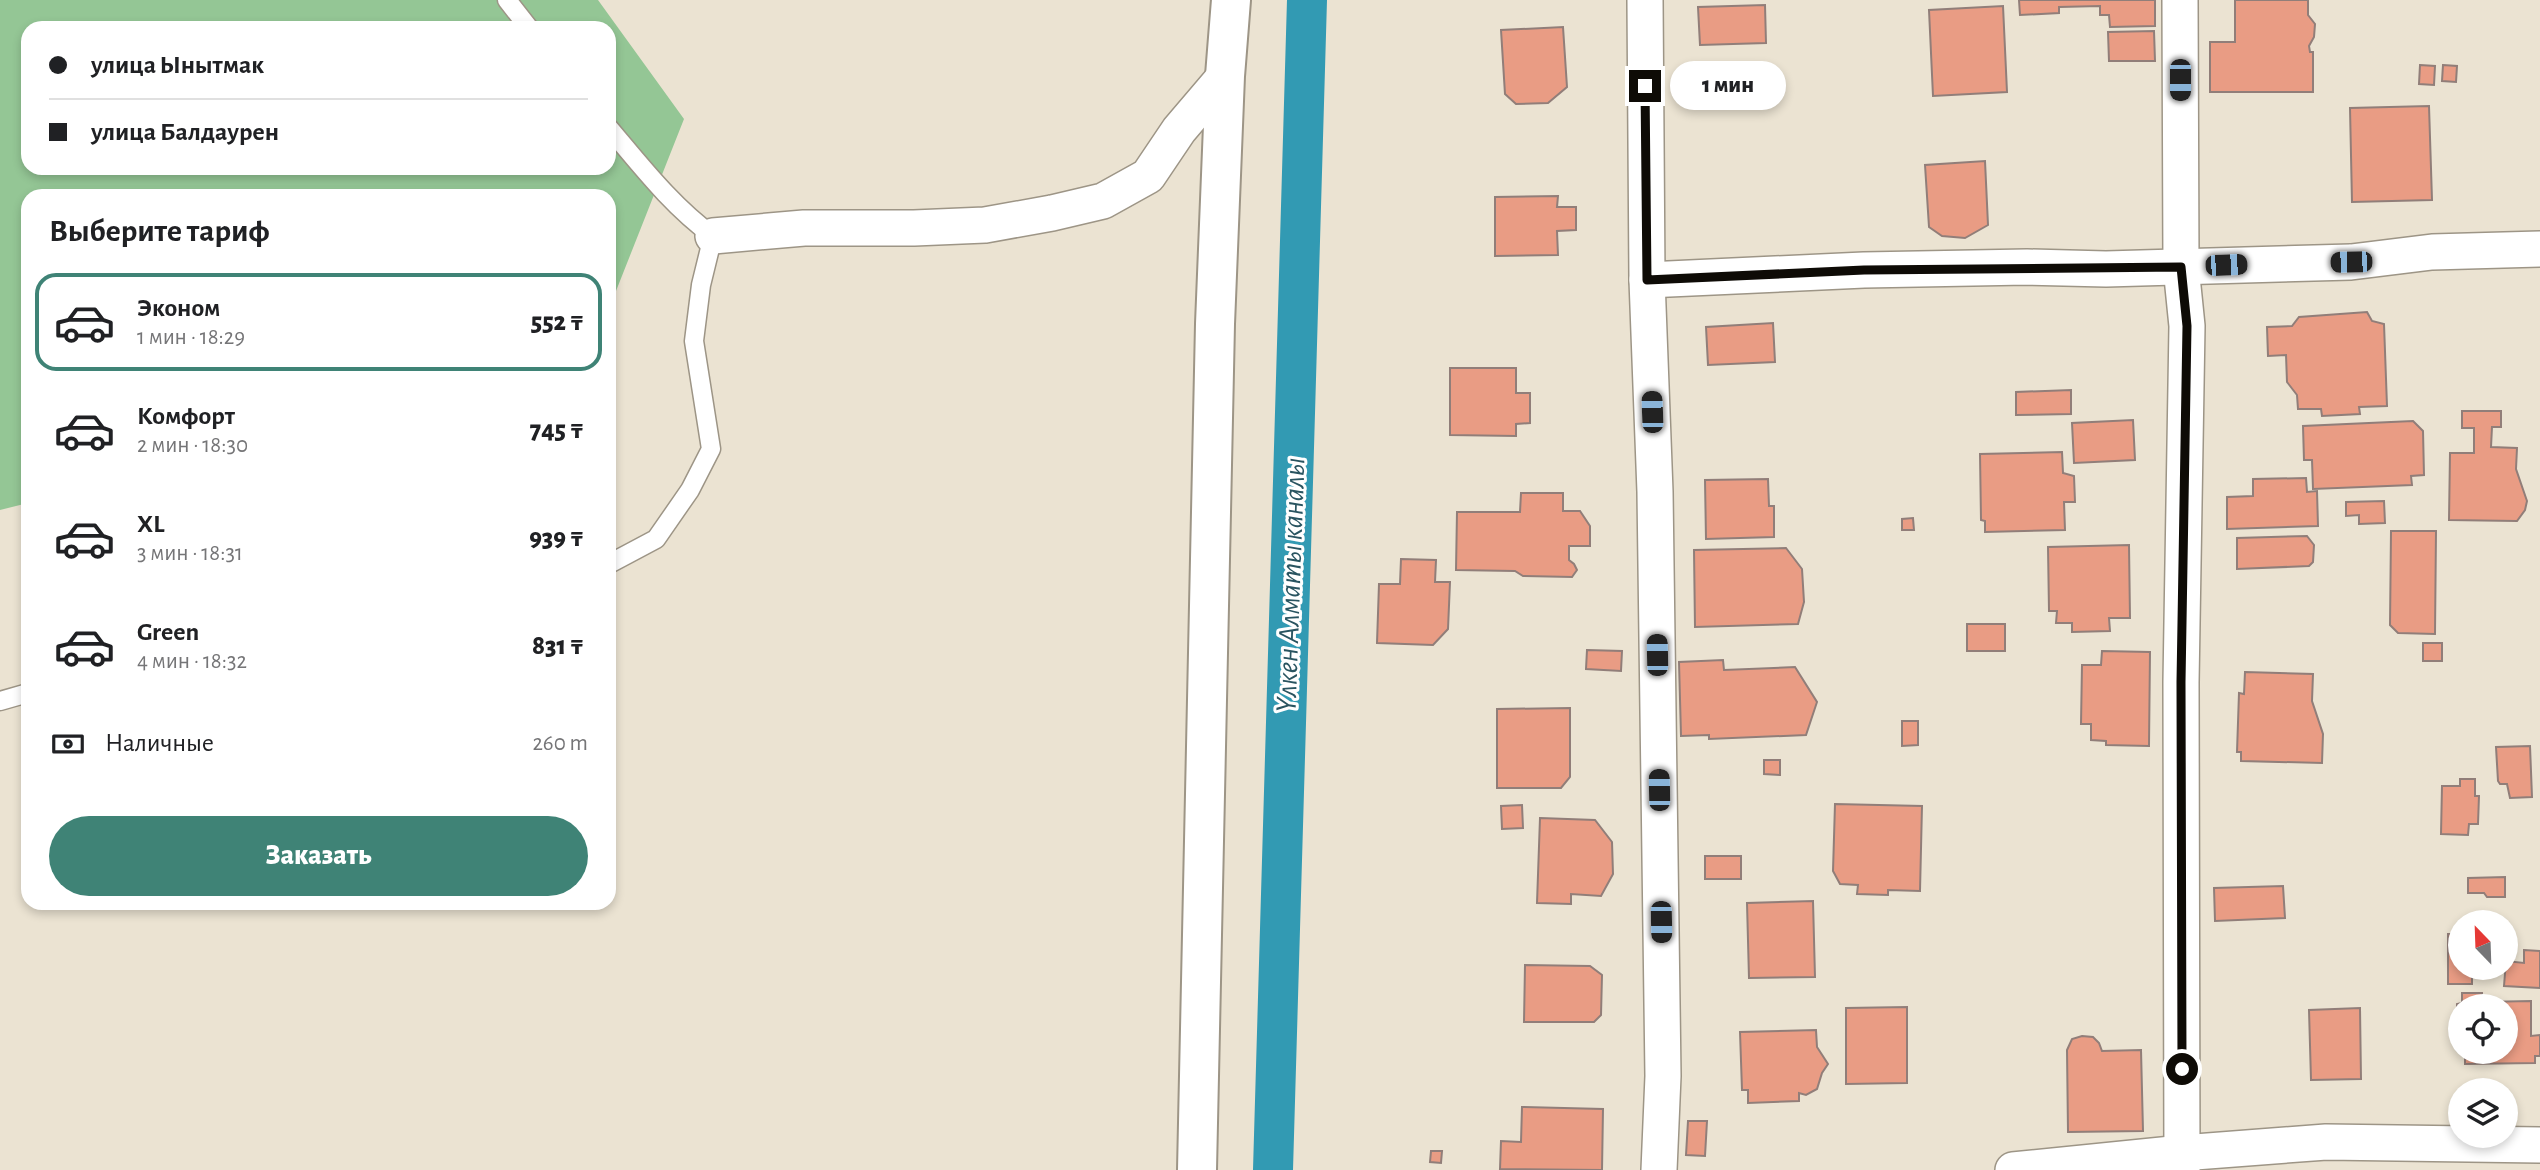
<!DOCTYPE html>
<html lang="ru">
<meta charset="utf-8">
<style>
:root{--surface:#fff;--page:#f2f2f2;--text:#202124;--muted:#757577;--line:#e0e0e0;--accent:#3f8376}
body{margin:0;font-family:"Alegreya Sans",sans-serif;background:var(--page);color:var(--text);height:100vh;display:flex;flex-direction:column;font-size:26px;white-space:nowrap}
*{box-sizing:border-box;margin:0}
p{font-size:23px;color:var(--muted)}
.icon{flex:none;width:38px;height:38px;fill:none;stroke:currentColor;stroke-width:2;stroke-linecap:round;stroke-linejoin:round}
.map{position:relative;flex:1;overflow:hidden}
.panel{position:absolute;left:21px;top:189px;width:595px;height:721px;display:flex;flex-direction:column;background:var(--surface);border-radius:21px;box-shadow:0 4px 10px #0003}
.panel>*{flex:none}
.top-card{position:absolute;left:21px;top:21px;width:595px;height:154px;border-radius:21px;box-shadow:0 4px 10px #0003;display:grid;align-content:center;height:154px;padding:0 28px;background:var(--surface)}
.needle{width:46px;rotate:337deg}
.fabs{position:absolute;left:2448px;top:910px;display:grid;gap:14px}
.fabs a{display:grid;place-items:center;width:70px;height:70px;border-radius:50%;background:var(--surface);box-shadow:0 4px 10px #0003;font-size:35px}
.end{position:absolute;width:32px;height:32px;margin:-16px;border:9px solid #0e0b06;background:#fff;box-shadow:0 0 0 4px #fff}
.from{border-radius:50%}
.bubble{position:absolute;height:49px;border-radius:24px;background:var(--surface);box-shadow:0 4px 10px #0003;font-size:23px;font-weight:800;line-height:49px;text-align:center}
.car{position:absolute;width:21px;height:42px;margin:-21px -10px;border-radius:9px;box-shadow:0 0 5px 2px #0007;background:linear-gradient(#222 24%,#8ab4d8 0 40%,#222 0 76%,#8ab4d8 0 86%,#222 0)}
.top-card b{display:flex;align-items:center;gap:24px;height:66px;font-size:26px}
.top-card b+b{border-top:2px solid var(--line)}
.top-card i{width:18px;height:18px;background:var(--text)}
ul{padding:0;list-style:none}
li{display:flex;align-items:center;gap:21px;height:98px;margin:0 14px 10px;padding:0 14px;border:4px solid transparent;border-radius:21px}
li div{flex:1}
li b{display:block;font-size:26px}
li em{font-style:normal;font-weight:800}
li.selected{border-color:var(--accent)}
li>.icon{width:63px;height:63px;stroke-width:1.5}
h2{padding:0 28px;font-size:32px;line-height:84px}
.pay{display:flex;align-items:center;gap:18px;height:77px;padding:0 28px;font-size:26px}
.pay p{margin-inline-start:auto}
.primary-button{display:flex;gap:14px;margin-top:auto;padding:14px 28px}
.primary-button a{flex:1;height:80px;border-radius:42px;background:var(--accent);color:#fff;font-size:28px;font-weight:800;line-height:80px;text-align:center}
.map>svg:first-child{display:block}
</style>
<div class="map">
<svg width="2540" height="1170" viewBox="0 0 2540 1170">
<rect width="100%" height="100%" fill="#ebe3d2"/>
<path fill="#94c695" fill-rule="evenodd" d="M0 0H598L684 119 616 291 609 294V196H28V503L0 510ZM28 28H609V168H28Z"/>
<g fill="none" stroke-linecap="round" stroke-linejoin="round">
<path stroke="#329ab3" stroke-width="40" d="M1273 1170 1307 0"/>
</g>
<g fill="#e99c84" stroke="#917e79" stroke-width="2">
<path d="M2019 0H2155V26L2110 27 2109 15H2100V6L2059 7V13L2020 15Z"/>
<path d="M2235 0H2308V15L2315 24 2314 37 2309 46 2310 52H2313V92H2210V42H2235Z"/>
<path d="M1765 5 1766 43 1700 45 1698 7Z"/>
<path d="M2003 6 2007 92 1933 96 1929 10Z"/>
<path d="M1563 27 1567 87 1548 103 1516 104 1505 94 1501 30Z"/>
<path d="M2154 31 2155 61H2109L2108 32Z"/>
<path d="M2420 65 2435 66 2434 85 2419 84Z"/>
<path d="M2443 65 2457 66 2456 82 2442 81Z"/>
<path d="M2429 106 2432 200 2352 202 2350 108Z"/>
<path d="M1985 161 1988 225 1965 238 1942 236 1929 227 1925 165Z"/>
<path d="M1558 196 1557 207H1576V230L1557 231 1558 255 1495 256V197Z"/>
<path d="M2367 312 2372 321 2384 324 2387 406 2359 407 2360 414 2322 416 2321 409H2298L2297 395 2287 382 2286 355 2268 356 2267 327 2292 326 2299 317Z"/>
<path d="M1773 323 1775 362 1708 365 1706 327Z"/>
<path d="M1450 368H1516V393H1530V423L1516 424V436L1450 435Z"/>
<path d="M2071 390V414L2016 415V392Z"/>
<path d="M2462 411H2501V427H2492L2491 447 2517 448 2516 469 2527 501 2525 510 2517 521 2449 520 2450 453H2474V428H2462Z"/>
<path d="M2133 420 2135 460 2074 463 2072 423Z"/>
<path d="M2413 421 2423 431 2424 475 2411 476 2412 485 2313 489 2312 460H2304L2303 426Z"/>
<path d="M2062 452 2063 473 2074 476 2075 502H2064L2065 530 1985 532V521L1981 520 1980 454Z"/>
<path d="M2306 478 2307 492 2317 491 2318 526 2227 529V497L2253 496V479Z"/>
<path d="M1768 479 1769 506H1774V537L1706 539 1705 480Z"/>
<path d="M1521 493H1563V511H1580L1590 526V546H1569V560L1574 564 1577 570 1572 577 1523 576 1515 571 1456 570 1457 512H1520Z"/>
<path d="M2384 501 2385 523 2359 524V515L2346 516V502Z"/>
<path d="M1913 518 1914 530H1902V519Z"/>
<path d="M2391 531H2436L2435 634 2398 633 2390 625Z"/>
<path d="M2307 536 2314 545 2313 562 2309 566 2237 569V538Z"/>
<path d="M2129 545 2130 618H2109L2110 631 2072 632V623H2056L2057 611H2049L2048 547Z"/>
<path d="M1786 548 1802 569 1804 602 1798 624 1695 627 1694 550Z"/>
<path d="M1401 559 1436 560 1435 582H1450L1448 629 1433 645 1377 643 1379 584H1400Z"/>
<rect x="1967" y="624" width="38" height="27"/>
<rect x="2423" y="643" width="19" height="18"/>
<path d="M1587 650 1622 651 1621 671 1586 669Z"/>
<path d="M2102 651 2150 652 2149 746 2106 745V741L2091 740V724H2081L2082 665H2101Z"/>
<path d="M1723 660 1724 670 1795 667 1817 702 1806 735 1709 739V735L1681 736 1679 662Z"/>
<path d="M2245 672 2313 674 2312 701 2323 734 2322 763 2241 761V752H2237L2239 693 2244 694Z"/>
<path d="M1570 708V777L1561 788H1497V709Z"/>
<path d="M1902 721H1918V745L1902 746Z"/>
<path d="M2530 746 2532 797 2510 798 2507 784H2500L2498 781 2496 747Z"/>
<path d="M1764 760H1780V775L1764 774Z"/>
<path d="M2460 779H2475V796H2479L2478 824H2469L2468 835 2441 834 2442 786H2460Z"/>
<path d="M1835 804 1922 806 1920 891 1888 890V895L1857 894 1858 885 1840 884 1833 871Z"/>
<path d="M1522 805 1523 828 1502 829 1501 806Z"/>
<path d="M1540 818 1595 820 1612 842 1613 874 1601 896 1571 894V904L1537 903Z"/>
<rect x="1705" y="856" width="36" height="23"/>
<path d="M2505 877V897H2487L2484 893H2468V878Z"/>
<path d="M2283 886 2285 918 2215 921 2214 888Z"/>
<path d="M1813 901 1815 977 1749 978 1747 903Z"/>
<path d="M2448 934H2460V968H2472V984H2448Z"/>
<path d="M2524 950 2540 951V988L2504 986 2506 961 2524 963Z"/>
<path d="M1525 965 1590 966 1602 975 1601 1015 1594 1022H1524Z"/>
<path d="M2462 993H2482V1002L2531 1001V1036L2540 1035V1056H2535V1063L2465 1064V1052H2506V1006H2460V1046H2458L2457 1004 2462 1003Z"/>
<path d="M1907 1007V1083L1846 1084V1008Z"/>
<path d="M2360 1008 2361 1079 2311 1080 2309 1010Z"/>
<path d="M1816 1030 1817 1047 1828 1064 1822 1073 1817 1089 1806 1095 1799 1093V1101L1748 1103V1090H1742L1740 1032Z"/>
<path d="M2082 1036 2093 1037 2099 1043 2102 1051 2141 1050 2143 1131 2068 1132 2067 1050 2072 1039Z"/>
<path d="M1522 1107 1603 1109 1602 1170 1500 1169 1501 1141 1521 1142Z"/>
<path d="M1688 1121H1707L1705 1156 1686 1155Z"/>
<path d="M1431 1151H1442L1441 1163 1430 1162Z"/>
</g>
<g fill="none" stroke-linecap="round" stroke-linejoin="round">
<g stroke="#9d9586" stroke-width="21">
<g id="service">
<path d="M507 0 529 28"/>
<path d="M609 128C642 167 672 206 713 236L701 285 694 341 711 449 690 490 656 539 609 564"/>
<path d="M0 701 28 693"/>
</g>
</g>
<g stroke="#9d9586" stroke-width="38">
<g id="minor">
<path d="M1645 0 1647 280 1655 492 1663 1076 1659 1170"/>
<path d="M2180 0 2181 267 2187 326 2181 682 2182 1170"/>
<path d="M713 236 804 228H914L985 225 1052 213 1103 201 1148 176 1179 130 1225 76"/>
<path d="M1647 280 1864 270 2027 267 2106 269 2351 262 2432 252 2540 249"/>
<path d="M2013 1170 2182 1153 2326 1142 2540 1145"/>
</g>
</g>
<g stroke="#9d9586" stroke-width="42">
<path id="tertiary" d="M1197 1170 1215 324 1225 76 1231 0"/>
</g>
<use href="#service" stroke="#fff" stroke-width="18"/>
<use href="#minor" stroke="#fff" stroke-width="35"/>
<use href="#tertiary" stroke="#fff" stroke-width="38"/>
</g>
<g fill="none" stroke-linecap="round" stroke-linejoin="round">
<path stroke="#0e0b06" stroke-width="9" d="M1645 86 1647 280 1864 270 2181 267 2187 326 2181 682 2182 1069"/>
</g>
<g text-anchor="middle" stroke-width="6" stroke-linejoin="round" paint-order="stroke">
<g font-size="30" font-style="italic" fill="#295460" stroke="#fff">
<text transform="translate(1290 585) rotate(-88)" y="10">Үлкен Алматы каналы</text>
</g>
</g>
</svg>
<div class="fabs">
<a><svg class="needle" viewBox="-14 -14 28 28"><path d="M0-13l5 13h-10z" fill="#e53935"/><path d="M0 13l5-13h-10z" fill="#757577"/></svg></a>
<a><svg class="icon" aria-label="locate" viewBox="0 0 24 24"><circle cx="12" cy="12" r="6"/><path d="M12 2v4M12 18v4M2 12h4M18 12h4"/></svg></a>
<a><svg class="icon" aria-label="layers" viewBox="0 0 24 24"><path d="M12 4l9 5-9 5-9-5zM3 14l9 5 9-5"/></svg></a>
</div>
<i class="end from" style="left:2182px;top:1069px"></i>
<i class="end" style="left:1645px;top:86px"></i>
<div class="bubble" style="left:1670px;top:61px;width:116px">1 мин</div>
<i class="car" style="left:2180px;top:80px;rotate:180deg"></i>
<i class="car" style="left:2351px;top:262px;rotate:269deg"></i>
<i class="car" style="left:2226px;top:265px;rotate:88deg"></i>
<i class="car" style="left:1652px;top:412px;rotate:358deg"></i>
<i class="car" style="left:1657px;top:655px;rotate:359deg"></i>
<i class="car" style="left:1659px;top:790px;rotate:359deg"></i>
<i class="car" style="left:1661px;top:922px;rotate:179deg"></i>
<div class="top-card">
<b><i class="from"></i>улица Ынытмак</b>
<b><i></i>улица Балдаурен</b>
</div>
<section class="panel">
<h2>Выберите тариф</h2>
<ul>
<li class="selected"><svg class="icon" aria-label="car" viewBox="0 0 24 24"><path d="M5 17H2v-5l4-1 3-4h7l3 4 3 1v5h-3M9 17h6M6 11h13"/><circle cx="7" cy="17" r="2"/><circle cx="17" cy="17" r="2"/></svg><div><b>Эконом</b><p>1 мин · 18:29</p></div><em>552 ₸</em></li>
<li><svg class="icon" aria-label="car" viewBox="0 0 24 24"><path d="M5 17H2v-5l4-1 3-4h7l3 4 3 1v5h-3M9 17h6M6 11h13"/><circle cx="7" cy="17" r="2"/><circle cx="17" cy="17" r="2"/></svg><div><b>Комфорт</b><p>2 мин · 18:30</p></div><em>745 ₸</em></li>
<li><svg class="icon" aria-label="car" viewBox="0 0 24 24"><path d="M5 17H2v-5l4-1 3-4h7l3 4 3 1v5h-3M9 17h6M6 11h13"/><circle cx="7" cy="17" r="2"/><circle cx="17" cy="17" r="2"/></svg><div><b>XL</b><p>3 мин · 18:31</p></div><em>939 ₸</em></li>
<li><svg class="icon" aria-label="car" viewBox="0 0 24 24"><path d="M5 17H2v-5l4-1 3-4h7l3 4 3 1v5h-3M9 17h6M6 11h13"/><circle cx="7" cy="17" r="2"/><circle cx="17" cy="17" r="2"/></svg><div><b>Green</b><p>4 мин · 18:32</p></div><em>831 ₸</em></li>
</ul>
<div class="pay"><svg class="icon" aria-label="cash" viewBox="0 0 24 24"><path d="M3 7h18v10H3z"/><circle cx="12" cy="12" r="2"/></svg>Наличные<p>260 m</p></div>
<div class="primary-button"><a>Заказать</a></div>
</section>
</div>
